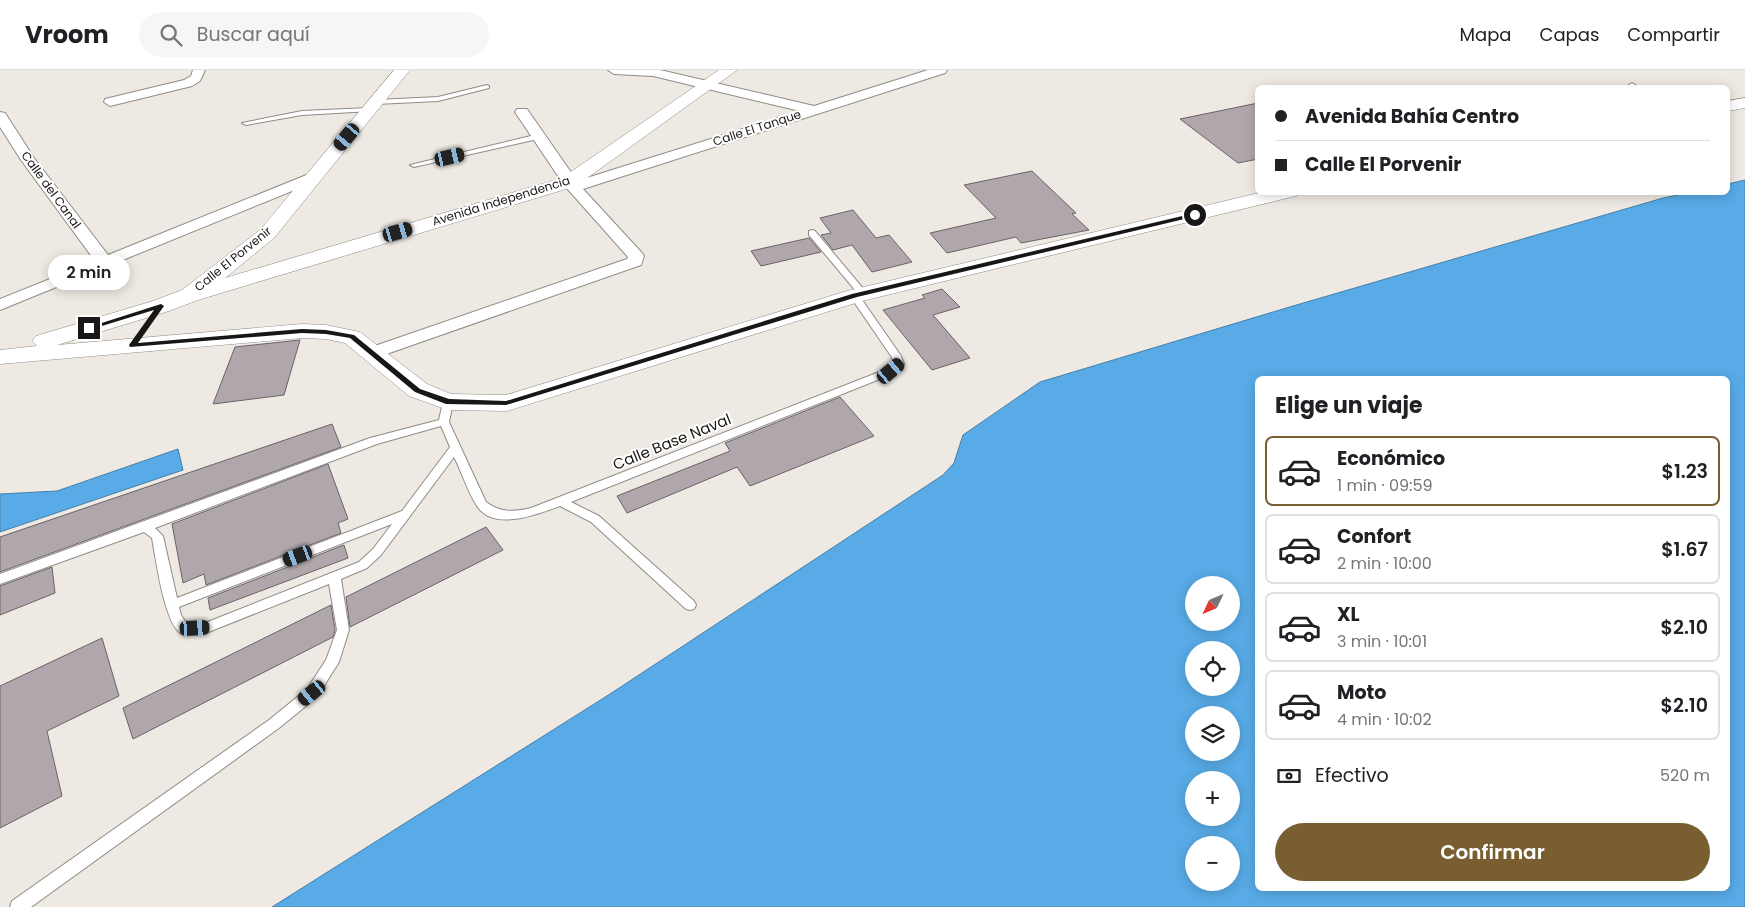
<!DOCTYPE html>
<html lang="es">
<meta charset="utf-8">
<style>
:root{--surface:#fff;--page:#f6f6f6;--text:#202124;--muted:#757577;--line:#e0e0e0;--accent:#785e30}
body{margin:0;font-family:Poppins,sans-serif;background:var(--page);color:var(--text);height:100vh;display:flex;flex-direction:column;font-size:19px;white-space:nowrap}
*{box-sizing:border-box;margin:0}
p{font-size:16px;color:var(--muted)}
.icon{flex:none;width:28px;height:28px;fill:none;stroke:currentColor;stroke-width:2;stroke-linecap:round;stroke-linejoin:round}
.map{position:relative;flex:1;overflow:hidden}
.details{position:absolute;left:1255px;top:306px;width:475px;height:515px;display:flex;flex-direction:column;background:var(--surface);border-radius:8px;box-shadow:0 2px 12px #0003}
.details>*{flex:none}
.top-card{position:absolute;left:1255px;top:15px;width:475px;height:110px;border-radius:8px;box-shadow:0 2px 12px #0003;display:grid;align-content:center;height:110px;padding:0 20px;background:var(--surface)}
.needle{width:32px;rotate:226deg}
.tools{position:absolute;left:1185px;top:506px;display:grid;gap:10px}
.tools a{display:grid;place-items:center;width:55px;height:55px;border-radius:50%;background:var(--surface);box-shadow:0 2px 12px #0003;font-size:25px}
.end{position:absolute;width:22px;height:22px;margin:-11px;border:6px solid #191715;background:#fff;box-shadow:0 0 0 2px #fff}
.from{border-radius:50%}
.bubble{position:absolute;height:35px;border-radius:18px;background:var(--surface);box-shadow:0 2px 12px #0003;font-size:16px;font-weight:600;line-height:35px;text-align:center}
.car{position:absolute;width:15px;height:30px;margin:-15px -8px;border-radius:6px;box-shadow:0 0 4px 1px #0007;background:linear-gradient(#222 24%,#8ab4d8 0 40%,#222 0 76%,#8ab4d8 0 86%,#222 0)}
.top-card b{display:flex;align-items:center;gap:18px;height:48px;font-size:19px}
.top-card b+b{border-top:1px solid var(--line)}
.top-card i{width:12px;height:12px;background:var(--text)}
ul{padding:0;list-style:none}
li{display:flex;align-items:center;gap:15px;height:70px;margin:0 10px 8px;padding:0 10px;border:2px solid var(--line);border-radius:8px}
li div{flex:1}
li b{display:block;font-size:19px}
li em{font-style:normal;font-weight:600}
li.selected{border-color:var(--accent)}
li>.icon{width:45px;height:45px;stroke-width:1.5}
h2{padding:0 20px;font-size:22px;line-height:60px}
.pay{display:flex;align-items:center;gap:12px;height:55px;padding:0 20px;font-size:19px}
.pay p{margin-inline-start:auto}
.cta{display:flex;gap:10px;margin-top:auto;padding:10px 20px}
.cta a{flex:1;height:58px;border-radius:30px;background:var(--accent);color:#fff;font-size:20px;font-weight:600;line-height:58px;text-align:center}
header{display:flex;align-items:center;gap:30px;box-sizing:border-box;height:70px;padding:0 25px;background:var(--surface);border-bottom:1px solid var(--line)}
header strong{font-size:24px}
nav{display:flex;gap:28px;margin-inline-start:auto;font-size:18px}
.search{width:350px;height:45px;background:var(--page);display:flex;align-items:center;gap:12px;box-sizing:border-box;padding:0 18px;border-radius:28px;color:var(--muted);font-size:19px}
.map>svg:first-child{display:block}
</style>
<header>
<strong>Vroom</strong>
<div class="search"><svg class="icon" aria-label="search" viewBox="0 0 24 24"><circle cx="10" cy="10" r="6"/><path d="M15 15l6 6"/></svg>Buscar aquí</div>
<nav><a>Mapa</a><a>Capas</a><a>Compartir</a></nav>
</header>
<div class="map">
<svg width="1745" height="837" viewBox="0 0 1745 837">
<rect width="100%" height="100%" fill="#eee9e2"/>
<g fill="#58abe7" stroke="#457fa8" fill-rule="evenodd">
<path d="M1745 110V837H272L610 624 943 405 954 393 963 365 1040 312 1293 236 1663 128 1688 123 1728 122V114ZM1258 309H1728V819H1258ZM1194 515H1231V552H1194ZM1194 580H1231V618H1194ZM1194 645H1231V682H1194ZM1194 710H1231V748H1194ZM1194 775H1231V812H1194Z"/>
<path d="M178 379 183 400 0 462V424L57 421Z"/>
</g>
<g fill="#afa7ac" stroke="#6a6367">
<path d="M1258 33V89L1238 93 1180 49Z"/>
<path d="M1032 101 1076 143 1072 144 1089 160 1021 173 1016 167 947 183 930 163 996 148 964 115Z"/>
<path d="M853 140 876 168 889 165 912 192 872 202 852 175 833 180 821 165 831 163 820 148Z"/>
<path d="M809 168 821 182 761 196 751 181Z"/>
<path d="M942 219 960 237 933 245 970 288 932 300 883 240 925 228 922 225Z"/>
<path d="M300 270 284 325 213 334 235 277Z"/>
<path d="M840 327 874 366 750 416 737 397 627 443 617 426 730 381 725 373Z"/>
<path d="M332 354 341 377 0 502V467Z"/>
<path d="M328 394 348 449 338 453 341 463 206 515 204 504 183 513 172 454Z"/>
<path d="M486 457 503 480 350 557 346 527Z"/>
<path d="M344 475 348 488 210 540 208 528Z"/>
<path d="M52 497 55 523 0 545V516Z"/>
<path d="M331 535 335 560 333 567 133 669 123 638Z"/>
<path d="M102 568 119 626 47 661 62 726 0 758V616Z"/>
</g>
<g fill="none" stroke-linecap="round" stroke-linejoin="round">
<g stroke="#908b85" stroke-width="2">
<g id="lane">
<path d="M1632 13 1640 18H1631L1629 15Z"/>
<path d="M487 15 489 16V18L438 31 376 34 373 32 376 30 438 27Z"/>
<path d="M369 38 372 40 371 41 302 45 246 55 242 53 302 41Z"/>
<path d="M539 64 543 66 542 68 414 97 410 95Z"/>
<path d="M812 160 815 161 866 222V226H860L809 165V161Z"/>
<path d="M855 223 858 224 901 286 904 294 895 303 571 432 599 446 694 531 696 535 694 539 690 540 686 539 591 452 560 436C538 444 494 462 477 436 467 421 462 402 454 387L381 485 367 498 341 509 349 560 339 592 317 627 279 658 31 837H10L12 831 269 650 307 619 326 590 337 560 329 514 206 563C199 564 185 567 179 562 164 549 156 490 152 468L144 462 0 514V504L370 368 439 350 443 332 448 329 453 332 449 352 486 432C501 443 514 442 531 438L887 299 894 293 891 286 850 226ZM441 356 450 377 402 441 177 528 163 466 155 458 377 374ZM392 454 373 479 359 492 205 553 187 554 181 545 179 537Z"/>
</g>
</g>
<g stroke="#908b85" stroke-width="2">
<g id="street">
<path d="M193 0H205L200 11 192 16 110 36 104 32 105 29 184 10 191 6Z"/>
<path d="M608 0H660L814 36 928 0H947L945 3 583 119 642 183 644 186 641 195 378 287 372 289 366 287 363 283 366 279 627 189 628 187 564 115 515 42 517 39H527L577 111 800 41 653 6 614 4Z"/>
<path d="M0 42 5 43 34 88 108 185 309 104H319L321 107 319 110 0 240V229L95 191 21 90 0 57Z"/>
</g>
</g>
<g stroke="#908b85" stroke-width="1">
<g id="secondary">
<path d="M394 0H410L274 168 225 208 562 108 719 0H737L576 116 198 230 169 241 57 275 302 254 326 255 360 262 427 314 451 324 506 325 847 221 1263 122H1298L1296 126 862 231 507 341 448 340 409 326 345 273 326 269 302 268 0 294V280L37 276 32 271 36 266 153 231 182 220 260 160Z"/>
<path d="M1745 28V38L1728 41V31Z"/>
</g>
</g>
<use href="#lane" fill="#fff" fill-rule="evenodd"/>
<use href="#street" fill="#fff" fill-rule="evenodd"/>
<use href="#secondary" fill="#fff" fill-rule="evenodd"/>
</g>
<path fill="#191715" d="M1195 143 1197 146 857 227 506 335 446 334 415 322 350 268 326 264 302 263 130 277 129 275 154 240 92 259 86 258 161 234 164 236 138 273 302 259 326 260 354 265 420 319 449 329 506 331 852 224Z"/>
<g text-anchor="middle" stroke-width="4" stroke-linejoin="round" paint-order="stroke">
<g font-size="12" fill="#191715" stroke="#fff">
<text transform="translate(757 58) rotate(-18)" y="4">Calle El Tanque</text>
<text transform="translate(51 120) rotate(54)" y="4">Calle del Canal</text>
<text transform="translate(501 131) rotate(-17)" y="4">Avenida Independencia</text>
<text transform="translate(233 189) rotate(-39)" y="4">Calle El Porvenir</text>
</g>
<g font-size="15" fill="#191715" stroke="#fff">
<text transform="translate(672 372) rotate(-22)" y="5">Calle Base Naval</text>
</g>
</g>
</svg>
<div class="tools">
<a><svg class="needle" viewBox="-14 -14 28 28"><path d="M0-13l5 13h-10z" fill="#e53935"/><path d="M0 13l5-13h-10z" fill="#757577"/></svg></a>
<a><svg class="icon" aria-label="locate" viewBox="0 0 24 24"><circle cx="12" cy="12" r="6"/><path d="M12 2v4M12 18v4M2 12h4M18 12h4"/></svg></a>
<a><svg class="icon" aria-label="layers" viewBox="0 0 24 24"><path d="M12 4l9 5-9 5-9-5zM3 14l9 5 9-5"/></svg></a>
<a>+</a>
<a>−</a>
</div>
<i class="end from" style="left:1195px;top:145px"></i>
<i class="end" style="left:89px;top:258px"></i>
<div class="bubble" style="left:48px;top:185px;width:82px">2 min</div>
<i class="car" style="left:347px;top:67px;rotate:220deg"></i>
<i class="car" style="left:450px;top:87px;rotate:77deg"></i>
<i class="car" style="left:398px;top:162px;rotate:74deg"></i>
<i class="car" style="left:891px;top:301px;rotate:50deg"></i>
<i class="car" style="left:298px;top:486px;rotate:249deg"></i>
<i class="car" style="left:195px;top:558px;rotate:87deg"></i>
<i class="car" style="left:312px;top:623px;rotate:231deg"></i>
<div class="top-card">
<b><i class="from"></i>Avenida Bahía Centro</b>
<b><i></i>Calle El Porvenir</b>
</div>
<section class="details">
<h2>Elige un viaje</h2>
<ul>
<li class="selected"><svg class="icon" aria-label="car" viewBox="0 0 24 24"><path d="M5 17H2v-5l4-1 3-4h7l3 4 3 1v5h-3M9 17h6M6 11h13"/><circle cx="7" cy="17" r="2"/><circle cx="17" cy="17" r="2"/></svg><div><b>Económico</b><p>1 min · 09:59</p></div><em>$1.23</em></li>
<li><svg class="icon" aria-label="car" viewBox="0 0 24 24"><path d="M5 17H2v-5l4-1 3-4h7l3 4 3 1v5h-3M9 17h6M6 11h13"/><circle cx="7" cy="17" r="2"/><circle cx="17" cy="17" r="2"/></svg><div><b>Confort</b><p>2 min · 10:00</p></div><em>$1.67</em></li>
<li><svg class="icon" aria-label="car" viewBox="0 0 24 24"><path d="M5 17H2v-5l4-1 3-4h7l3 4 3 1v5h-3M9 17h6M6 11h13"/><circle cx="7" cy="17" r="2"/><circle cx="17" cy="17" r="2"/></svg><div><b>XL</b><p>3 min · 10:01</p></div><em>$2.10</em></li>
<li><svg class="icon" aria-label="car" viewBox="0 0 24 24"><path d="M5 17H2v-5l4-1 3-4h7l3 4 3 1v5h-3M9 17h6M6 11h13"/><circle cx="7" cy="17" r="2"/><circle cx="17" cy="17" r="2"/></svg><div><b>Moto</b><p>4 min · 10:02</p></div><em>$2.10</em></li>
</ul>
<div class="pay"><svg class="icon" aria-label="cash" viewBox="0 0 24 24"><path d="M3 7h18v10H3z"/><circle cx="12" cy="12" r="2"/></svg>Efectivo<p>520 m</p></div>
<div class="cta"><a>Confirmar</a></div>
</section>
</div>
